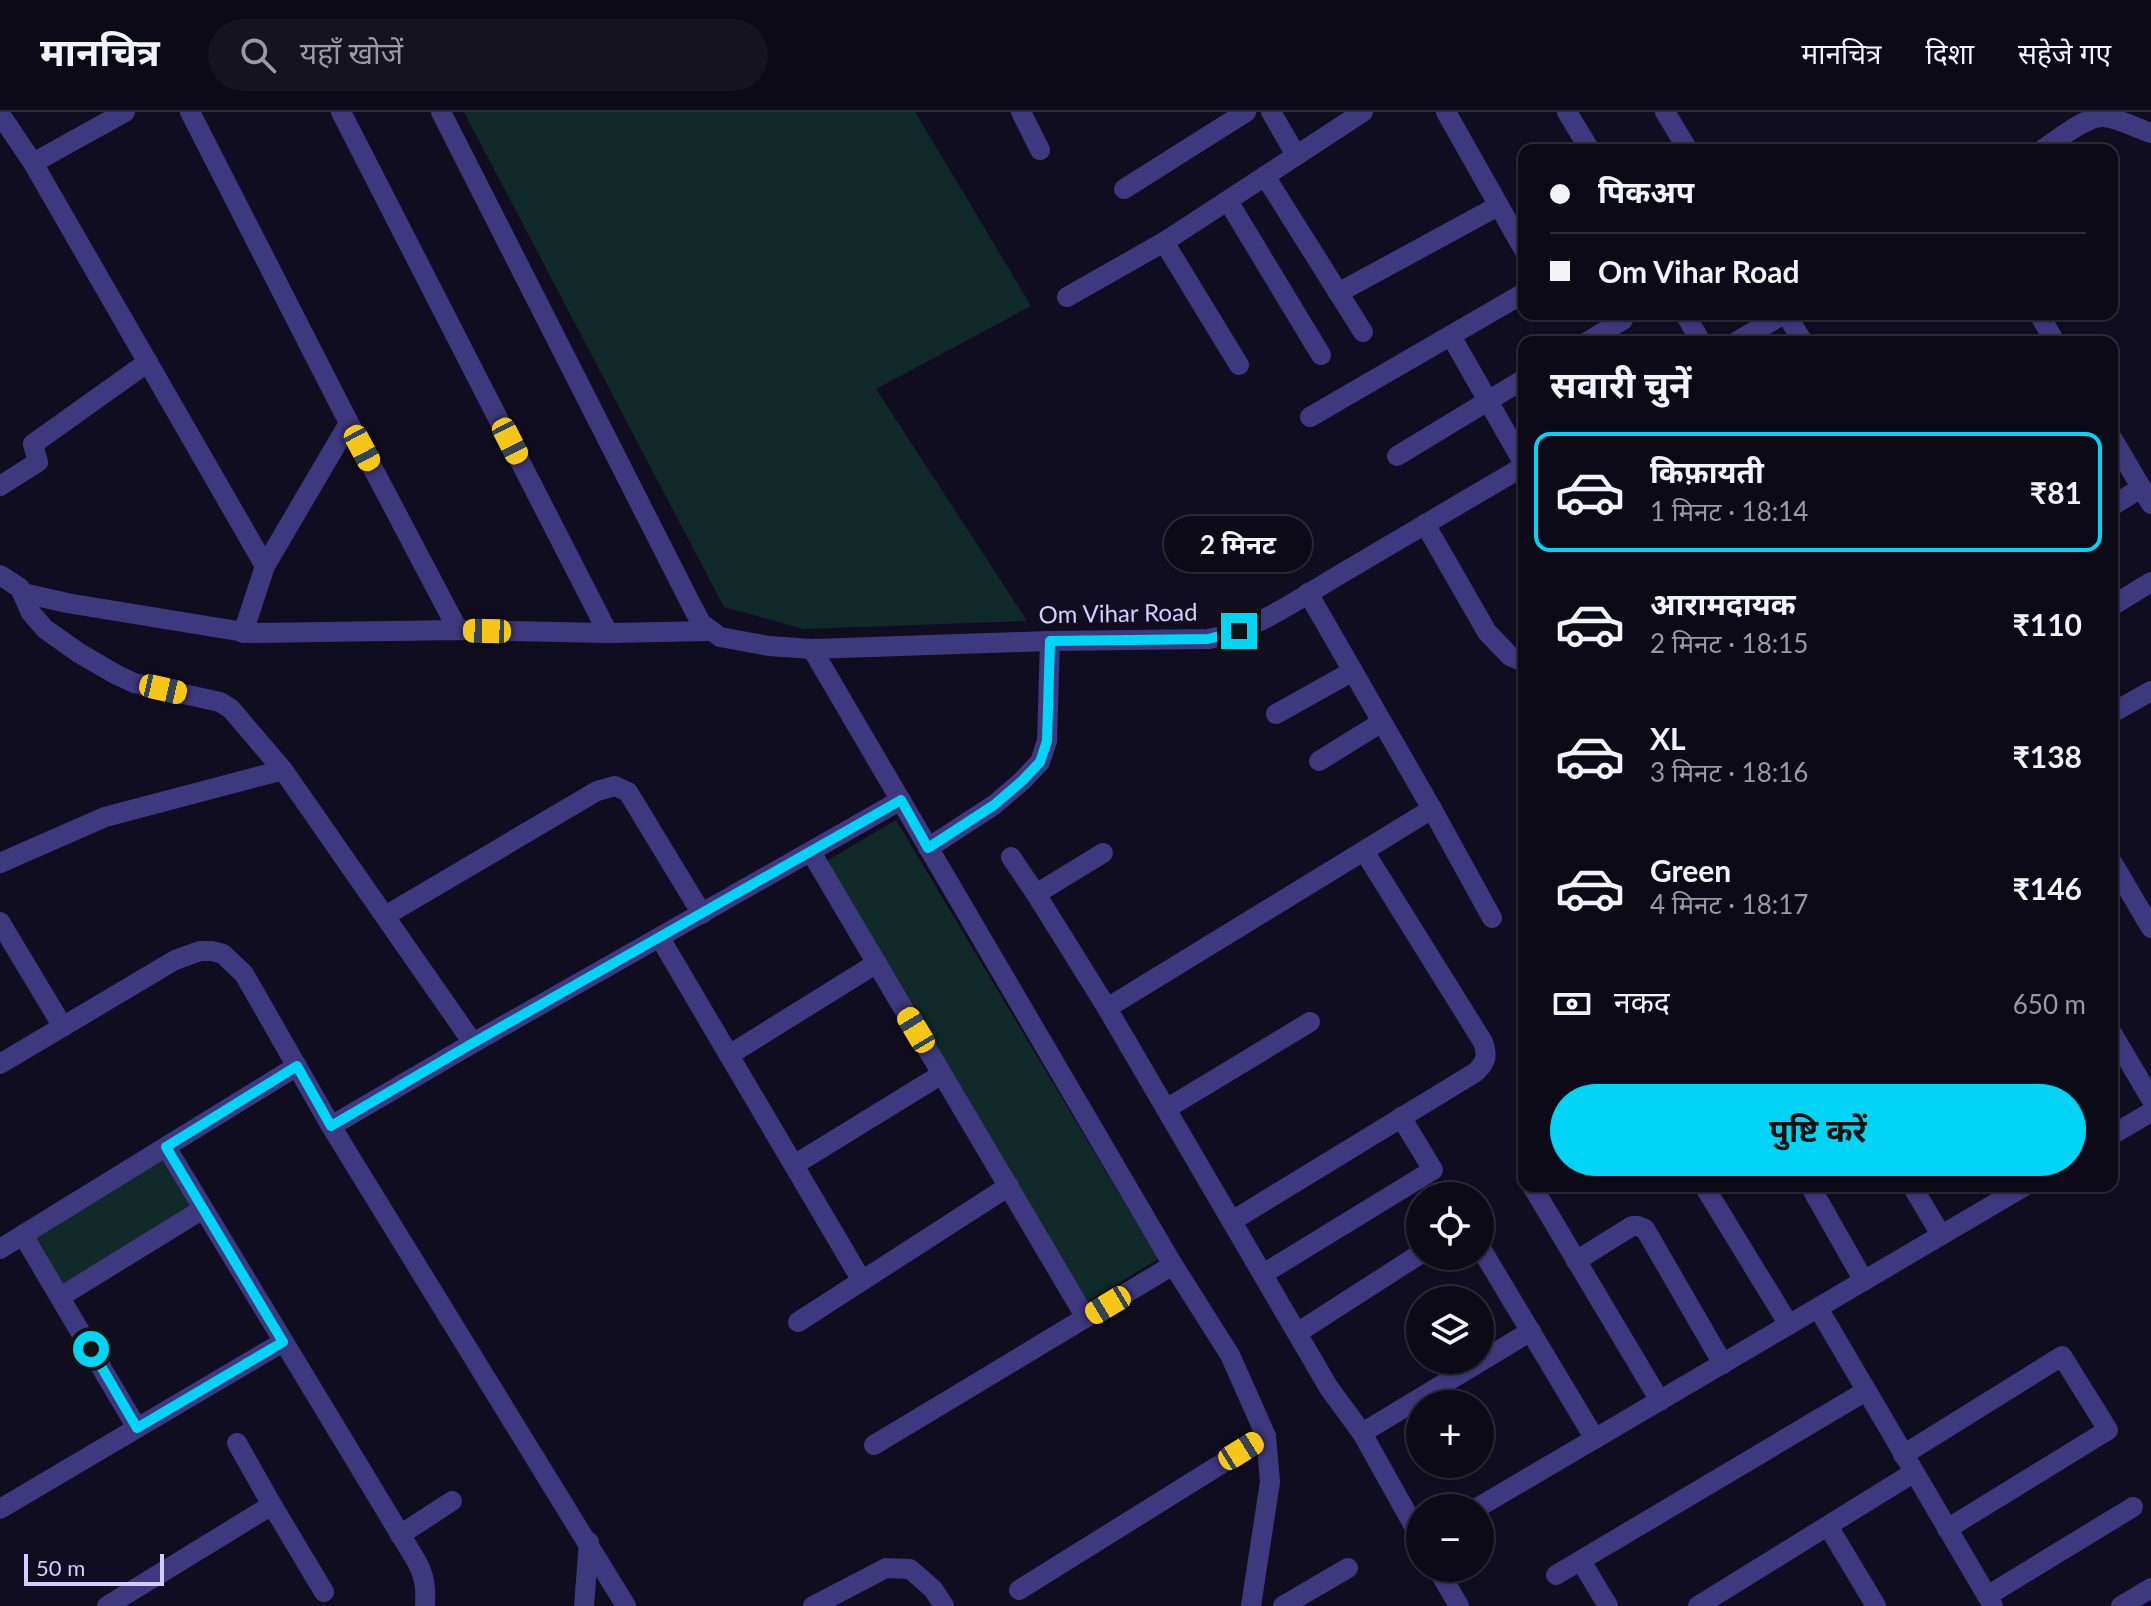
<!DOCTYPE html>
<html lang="hi">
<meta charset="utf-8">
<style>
:root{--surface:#0d0a18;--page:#161321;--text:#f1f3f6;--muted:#9a9aa2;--line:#2d2b37;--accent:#02d4f5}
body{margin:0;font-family:Lato,"Noto Sans Devanagari",sans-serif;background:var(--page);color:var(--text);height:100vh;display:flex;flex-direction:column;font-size:30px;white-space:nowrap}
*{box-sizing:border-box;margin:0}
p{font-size:26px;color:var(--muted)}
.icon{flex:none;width:44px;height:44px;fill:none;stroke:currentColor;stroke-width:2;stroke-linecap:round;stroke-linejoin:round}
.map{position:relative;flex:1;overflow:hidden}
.panel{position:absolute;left:1518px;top:224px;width:600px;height:856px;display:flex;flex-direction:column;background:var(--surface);border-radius:16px;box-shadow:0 2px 6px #0004,0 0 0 2px var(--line)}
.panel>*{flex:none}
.guide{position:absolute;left:1518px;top:32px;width:600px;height:176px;border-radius:16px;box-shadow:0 2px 6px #0004,0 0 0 2px var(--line);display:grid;align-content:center;height:176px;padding:0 32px;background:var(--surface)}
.buttons{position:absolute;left:1406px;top:1070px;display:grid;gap:16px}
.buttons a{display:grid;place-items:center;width:88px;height:88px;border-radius:50%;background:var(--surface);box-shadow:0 2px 6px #0004,0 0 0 2px var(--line);font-size:40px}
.scale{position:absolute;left:24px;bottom:20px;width:140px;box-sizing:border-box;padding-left:8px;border:4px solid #d4cdff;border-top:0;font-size:22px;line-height:28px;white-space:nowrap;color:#d4cdff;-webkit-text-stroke:6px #110d20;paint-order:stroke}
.end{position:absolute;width:36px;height:36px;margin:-18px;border:10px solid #02d4f5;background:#111;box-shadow:0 0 0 4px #111}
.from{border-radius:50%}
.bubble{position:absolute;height:56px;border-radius:28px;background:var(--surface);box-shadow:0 2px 6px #0004,0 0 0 2px var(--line);font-size:26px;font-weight:700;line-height:56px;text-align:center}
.car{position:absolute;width:24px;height:48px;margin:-24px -12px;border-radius:10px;box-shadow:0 0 6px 2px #0007;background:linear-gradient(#f5c518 24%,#345 0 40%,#f5c518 0 76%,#345 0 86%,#f5c518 0)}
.guide b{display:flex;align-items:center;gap:28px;height:76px;font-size:30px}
.guide b+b{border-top:2px solid var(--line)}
.guide i{width:20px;height:20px;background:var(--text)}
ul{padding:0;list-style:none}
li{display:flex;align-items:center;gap:24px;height:120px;margin:0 16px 12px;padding:0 16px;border:4px solid transparent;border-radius:16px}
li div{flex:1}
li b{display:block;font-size:30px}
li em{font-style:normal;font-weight:700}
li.active{border-color:var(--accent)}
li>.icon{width:72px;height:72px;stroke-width:1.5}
h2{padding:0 32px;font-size:36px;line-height:96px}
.pay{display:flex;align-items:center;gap:20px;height:88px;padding:0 32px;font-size:30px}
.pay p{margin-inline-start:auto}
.cta{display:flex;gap:16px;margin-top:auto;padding:16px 32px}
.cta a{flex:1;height:92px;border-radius:48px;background:var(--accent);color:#111;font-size:32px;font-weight:700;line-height:92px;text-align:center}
header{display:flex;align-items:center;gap:48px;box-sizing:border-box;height:112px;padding:0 40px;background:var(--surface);border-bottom:2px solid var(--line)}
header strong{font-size:38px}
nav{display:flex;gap:44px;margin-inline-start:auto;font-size:28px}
.search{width:560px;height:72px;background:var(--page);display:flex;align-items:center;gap:20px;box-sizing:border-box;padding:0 28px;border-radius:44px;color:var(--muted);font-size:30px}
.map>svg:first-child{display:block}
</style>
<header>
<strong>मानचित्र</strong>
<div class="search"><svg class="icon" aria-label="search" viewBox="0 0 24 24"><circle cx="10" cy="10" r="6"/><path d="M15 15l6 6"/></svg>यहाँ खोजें</div>
<nav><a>मानचित्र</a><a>दिशा</a><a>सहेजे गए</a></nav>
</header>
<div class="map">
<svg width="2151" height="1494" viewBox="0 0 2151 1494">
<rect width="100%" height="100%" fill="#110d20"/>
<g fill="#102a2a">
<path d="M464 0H915L1031 194 876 277 1027 509 804 517 724 495Z"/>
<path d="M896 708 1158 1147 1088 1190 825 750Z"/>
<path d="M162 1049 190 1094 63 1171 36 1126Z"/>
</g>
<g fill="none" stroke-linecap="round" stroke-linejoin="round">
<g stroke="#3e387f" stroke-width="20">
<path d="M190 0 349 311 458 518"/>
<path d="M341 0 608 521"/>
<path d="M441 0 691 492 701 511 720 525 769 534 812 537 1050 529 1208 527C1252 520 1300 486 1339 463 1401 427 1462 390 1524 354"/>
<path d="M1021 0 1040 38"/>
<path d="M1271 0 1296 43"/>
<path d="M1446 0 1524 138"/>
<path d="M1567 0 1590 38"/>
<path d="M1665 0 1688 38"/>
<path d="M0 2 33 51 265 454"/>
<path d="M2042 38C2057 28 2086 4 2103 5 2118 6 2136 16 2151 21"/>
<path d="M33 51 125 0"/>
<path d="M1265 64 1363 220"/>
<path d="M1124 77 1246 0"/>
<path d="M1228 89 1321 243"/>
<path d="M1164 130 1239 253"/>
<path d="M1338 181 1498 94"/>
<path d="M1067 185 1164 130 1363 0"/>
<path d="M1685 202 1701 230"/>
<path d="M1786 202 1803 230"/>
<path d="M2039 202 2055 230"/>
<path d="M1451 224 1524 352"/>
<path d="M1587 230 1623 208"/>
<path d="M1736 230 1784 202"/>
<path d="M1310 305 1524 181"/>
<path d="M2112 326 2151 392"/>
<path d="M1397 344 1524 267"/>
<path d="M0 374 38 350 33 332 148 250"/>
<path d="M2112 394 2141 376"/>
<path d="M1425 412 1487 520 1510 544 1524 550"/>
<path d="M0 463 20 476 31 501 45 517 79 541 117 563 134 571 220 590 231 597 283 658 473 931"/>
<path d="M23 481 67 491 250 521 458 518 608 521 712 519"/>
<path d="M1308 481 1432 697 1492 806"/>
<path d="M2112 494 2151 470"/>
<path d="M243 521 265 454 349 311"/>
<path d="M812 537 1173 1153 1230 1243 1266 1324 1270 1370 1251 1494"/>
<path d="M2112 601 2151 579"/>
<path d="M1276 602 1353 559"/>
<path d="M1319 649 1382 610"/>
<path d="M928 736 994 693 1022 669 1040 650 1047 629 1050 529"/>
<path d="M811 740 1086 1206"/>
<path d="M1011 745 1036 782 1107 896 1329 1276 1362 1321 1420 1425"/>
<path d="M2112 750 2151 816"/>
<path d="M0 751 105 705 283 658"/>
<path d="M1036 782 1103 741"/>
<path d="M385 804 597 679 615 674 628 680 702 802"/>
<path d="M0 810 63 915"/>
<path d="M660 826 862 1169"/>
<path d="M1107 896 1432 697"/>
<path d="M2112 921 2151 987"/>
<path d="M729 943 877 851"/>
<path d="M0 952 175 848 200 839H212L223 842 244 862 331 1014 626 1494"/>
<path d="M1166 997 1310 910"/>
<path d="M331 1014 473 931 901 688"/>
<path d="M2112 1023 2151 1000"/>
<path d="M166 1035 417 1450C425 1465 426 1477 425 1494"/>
<path d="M794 1053 942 962"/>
<path d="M1532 1074 1660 1289"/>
<path d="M1704 1074 1789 1213"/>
<path d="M1810 1074 1864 1169"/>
<path d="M1912 1074 1941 1123"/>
<path d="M1232 1109 1476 960C1486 950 1488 944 1483 930L1364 739"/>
<path d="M23 1123 137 1316"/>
<path d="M1480 1135 1595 1327"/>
<path d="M0 1137 297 954"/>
<path d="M1576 1149 1632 1114H1638L1645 1117 1723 1252"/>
<path d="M1263 1162 1433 1058 1401 1005"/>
<path d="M60 1185 203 1097"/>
<path d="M1818 1196 1993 1494"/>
<path d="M798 1210 1009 1074"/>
<path d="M1297 1221 1420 1142"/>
<path d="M1362 1321 1531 1219"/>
<path d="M237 1331 272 1393"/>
<path d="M874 1333 1173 1153"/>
<path d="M1903 1343 2062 1244 2108 1318 1947 1417"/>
<path d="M1477 1396 2025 1074"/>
<path d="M0 1397 283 1230"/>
<path d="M1828 1414 1876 1494"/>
<path d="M400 1423 452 1389"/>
<path d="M1581 1449 1608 1494"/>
<path d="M1437 1456 1459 1494"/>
<path d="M1556 1463 1866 1279"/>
<path d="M1019 1478 1266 1324"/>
<path d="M1987 1484 2133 1395"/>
<path d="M107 1494 272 1393 324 1480"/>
<path d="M584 1494 589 1430"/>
<path d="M813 1494 886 1456 910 1457 933 1477 944 1494"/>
<path d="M1283 1494 1348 1456"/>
<path d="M1698 1494 1913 1361"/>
<path d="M2121 1494 2151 1476"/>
</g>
</g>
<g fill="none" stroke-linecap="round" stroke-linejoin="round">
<path stroke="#02d4f5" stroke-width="10" d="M91 1237 137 1316 283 1230 166 1035 297 954 331 1014 473 931 901 688 928 736 994 693 1022 669 1040 650 1047 629 1050 529 1208 527 1239 519"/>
</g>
<g text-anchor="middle" stroke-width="6" stroke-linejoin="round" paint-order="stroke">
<g font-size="24" fill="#d4cdff" stroke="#110d20">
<text transform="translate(1118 502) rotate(-1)" y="8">Om Vihar Road</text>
</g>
</g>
</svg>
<div class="buttons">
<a><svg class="icon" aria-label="locate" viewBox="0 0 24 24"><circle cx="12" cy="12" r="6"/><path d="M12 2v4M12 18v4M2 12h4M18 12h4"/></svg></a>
<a><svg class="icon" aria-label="layers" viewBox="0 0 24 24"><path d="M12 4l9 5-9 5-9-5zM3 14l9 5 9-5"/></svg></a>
<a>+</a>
<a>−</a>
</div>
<div class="scale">50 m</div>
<i class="end from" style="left:91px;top:1237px"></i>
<i class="end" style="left:1239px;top:519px"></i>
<div class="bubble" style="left:1164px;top:404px;width:148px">2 मिनट</div>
<i class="car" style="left:510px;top:329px;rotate:153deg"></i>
<i class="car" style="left:362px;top:336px;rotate:152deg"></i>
<i class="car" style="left:487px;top:519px;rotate:271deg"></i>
<i class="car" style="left:163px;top:577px;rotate:103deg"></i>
<i class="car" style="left:916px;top:918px;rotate:329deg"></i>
<i class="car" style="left:1108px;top:1193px;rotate:239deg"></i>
<i class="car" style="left:1241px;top:1339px;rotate:58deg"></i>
<div class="guide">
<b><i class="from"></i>पिकअप</b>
<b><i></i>Om Vihar Road</b>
</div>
<section class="panel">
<h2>सवारी चुनें</h2>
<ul>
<li class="active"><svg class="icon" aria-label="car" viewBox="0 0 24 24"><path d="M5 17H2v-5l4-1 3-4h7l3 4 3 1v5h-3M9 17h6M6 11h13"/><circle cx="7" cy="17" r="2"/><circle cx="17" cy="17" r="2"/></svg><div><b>किफ़ायती</b><p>1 मिनट · 18:14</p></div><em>₹81</em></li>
<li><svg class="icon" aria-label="car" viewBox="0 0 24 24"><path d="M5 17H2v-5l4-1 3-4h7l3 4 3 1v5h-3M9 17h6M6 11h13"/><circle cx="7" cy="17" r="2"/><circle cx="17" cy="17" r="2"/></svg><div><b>आरामदायक</b><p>2 मिनट · 18:15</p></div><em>₹110</em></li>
<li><svg class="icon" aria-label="car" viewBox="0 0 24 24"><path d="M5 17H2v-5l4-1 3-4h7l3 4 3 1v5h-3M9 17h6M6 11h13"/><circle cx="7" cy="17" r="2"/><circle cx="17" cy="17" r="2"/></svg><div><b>XL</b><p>3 मिनट · 18:16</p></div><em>₹138</em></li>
<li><svg class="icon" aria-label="car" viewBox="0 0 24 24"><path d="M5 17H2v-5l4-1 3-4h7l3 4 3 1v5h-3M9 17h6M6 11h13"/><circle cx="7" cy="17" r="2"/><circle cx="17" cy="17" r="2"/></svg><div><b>Green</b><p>4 मिनट · 18:17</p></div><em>₹146</em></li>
</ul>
<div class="pay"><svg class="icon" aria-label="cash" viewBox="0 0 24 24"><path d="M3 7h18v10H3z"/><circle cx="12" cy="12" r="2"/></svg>नकद<p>650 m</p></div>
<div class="cta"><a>पुष्टि करें</a></div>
</section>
</div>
